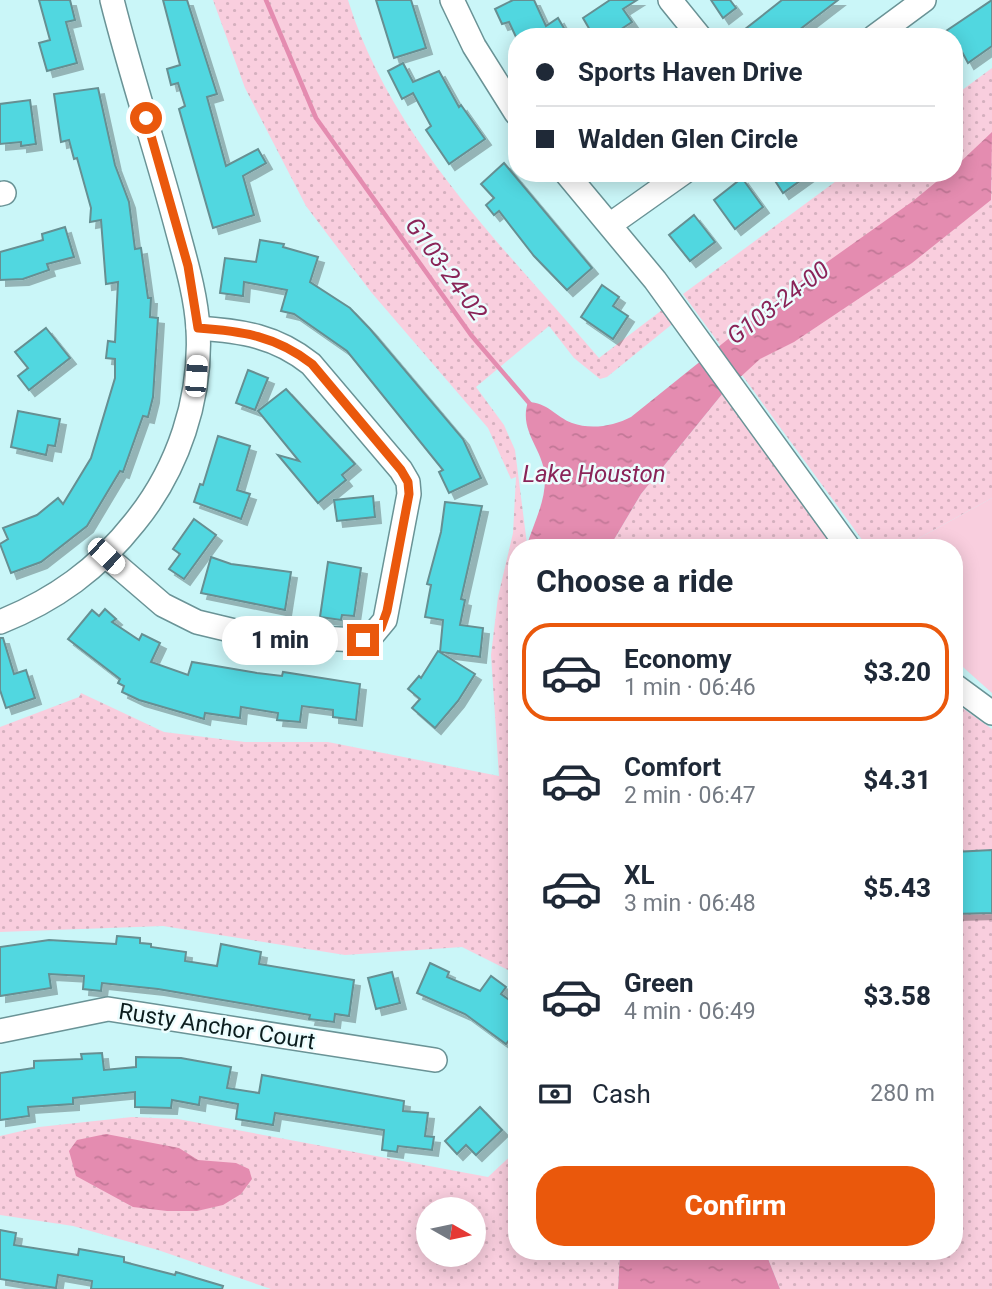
<!DOCTYPE html>
<meta charset="utf-8">
<style>
:root{--surface:#fff;--page:#f2f2f3;--text:#1f2937;--muted:#747a83;--line:#e0e1e3;--accent:#ea580c}
body{margin:0;font-family:Roboto,sans-serif;background:var(--page);color:var(--text);height:100vh;display:flex;flex-direction:column;font-size:26px;white-space:nowrap}
*{box-sizing:border-box;margin:0}
p{font-size:23px;color:var(--muted)}
.icon{flex:none;width:38px;height:38px;fill:none;stroke:currentColor;stroke-width:2;stroke-linecap:round;stroke-linejoin:round}
.map{position:relative;flex:1;overflow:hidden}
.drawer{position:absolute;left:508px;top:539px;width:455px;height:721px;display:flex;flex-direction:column;background:var(--surface);border-radius:28px;box-shadow:0 4px 18px #0003}
.drawer>*{flex:none}
.top-card{position:absolute;left:508px;top:28px;width:455px;height:154px;border-radius:28px;box-shadow:0 4px 18px #0003;display:grid;align-content:center;height:154px;padding:0 28px;background:var(--surface)}
.needle{width:46px;rotate:99deg}
.tools{position:absolute;left:416px;top:1197px;display:grid;gap:14px}
.tools a{display:grid;place-items:center;width:70px;height:70px;border-radius:50%;background:var(--surface);box-shadow:0 4px 18px #0003;font-size:35px}
.end{position:absolute;width:32px;height:32px;margin:-16px;border:9px solid #ea580c;background:#fff;box-shadow:0 0 0 4px #fff}
.from{border-radius:50%}
.bubble{position:absolute;height:49px;border-radius:24px;background:var(--surface);box-shadow:0 4px 18px #0003;font-size:23px;font-weight:800;line-height:49px;text-align:center}
.car{position:absolute;width:21px;height:42px;margin:-21px -10px;border-radius:9px;box-shadow:0 0 5px 2px #0007;background:linear-gradient(#fff 24%,#345 0 40%,#fff 0 76%,#345 0 86%,#fff 0)}
.top-card b{display:flex;align-items:center;gap:24px;height:66px;font-size:26px}
.top-card b+b{border-top:2px solid var(--line)}
.top-card i{width:18px;height:18px;background:var(--text)}
ul{padding:0;list-style:none}
li{display:flex;align-items:center;gap:21px;height:98px;margin:0 14px 10px;padding:0 14px;border:4px solid transparent;border-radius:28px}
li div{flex:1}
li b{display:block;font-size:26px}
li em{font-style:normal;font-weight:800}
li.active{border-color:var(--accent)}
li>.icon{width:63px;height:63px;stroke-width:1.5}
h2{padding:0 28px;font-size:32px;line-height:84px}
.pay{display:flex;align-items:center;gap:18px;height:77px;padding:0 28px;font-size:26px}
.pay p{margin-inline-start:auto}
.cta{display:flex;gap:14px;margin-top:auto;padding:14px 28px}
.cta a{flex:1;height:80px;border-radius:28px;background:var(--accent);color:#fff;font-size:28px;font-weight:800;line-height:80px;text-align:center}
.map>svg:first-child{display:block}
</style>
<div class="map">
<svg width="992" height="1289" viewBox="0 0 992 1289">
<defs>
<pattern id="grass-dots" width="8" height="8" patternUnits="userSpaceOnUse" patternTransform="scale(1.75)"><rect width="8" height="8" fill="#f9cede"/><path d="M2 2h.1M6 6h.1" fill="none" stroke="#d4b0be" stroke-width="1.8" stroke-linecap="round"/></pattern>
<pattern id="water-ripples" width="26" height="14" patternUnits="userSpaceOnUse" patternTransform="scale(1.75)"><rect width="26" height="14" fill="#e48cb0"/><path d="M2 4q2-2 4 0t4 0M15 11q2-2 4 0t4 0" fill="none" stroke="#c27897"/></pattern>
<filter id="shadow"><feDropShadow dx="6" dy="6" stdDeviation="0" flood-color="#0004"/></filter>
</defs>
<rect width="100%" height="100%" fill="#caf6f8"/>
<g fill="url(#grass-dots)" fill-rule="evenodd">
<path d="M213 0H348C391 140 507 250 599 358L666 307 676 321 607 377 600 379 574 358 549 326 476 387 504 425 515 450 527 544 526 548H516V599L510 629 508 698 516 754V974L462 947 345 955 163 926 0 932V727L79 697 81 693 164 732 245 742H328L499 776 491 655 498 597 513 533 516 477 511 479 488 428 371 292 306 206 245 88Z"/>
<path d="M992 68V498L901 548H868L683 294 847 173H954V96Z"/>
<path d="M723 393 835 548H609L641 494Z"/>
<path d="M954 702 992 729V1289H780L765 1251H954Z"/>
<path d="M132 1117 178 1119 488 1177 516 1151V1251H620L618 1289H271L158 1250 73 1226 0 1215V1136L39 1127ZM429 1209H474V1255H429Z"/>
</g>
<path fill="#f9cede" d="M992 498V693L954 659V548H901Z"/>
<g fill="url(#water-ripples)">
<path d="M992 132 991 200 912 263 794 342 760 359 723 393 641 494 609 548H526C533 524 545 504 545 479 545 450 518 432 528 402 547 402 556 417 572 423 591 430 614 426 631 417L799 282 913 201 947 173H954V168Z"/>
<path d="M516 599V754C507 702 506 651 516 599Z"/>
<path d="M106 1134 179 1148 198 1160 236 1163 249 1169 252 1179 241 1194 223 1205 197 1211H167L133 1207 76 1176 69 1151 77 1140Z"/>
<path d="M620 1251H765L780 1289H618Z"/>
</g>
<g fill="none" stroke-linecap="round" stroke-linejoin="round">
<path stroke="#e48cb0" stroke-width="4.5" d="M266 0 316 118 471 335 530 404"/>
</g>
<g fill="#51d7e0" stroke="#668f92" stroke-width="2" filter="url(#shadow)">
<path d="M39 0H70L75 20 66 22 77 63 47 71 39 43 50 40Z"/>
<path d="M163 0H187L217 94 207 97 226 166 258 149 266 163 243 176 254 215 213 228 179 109 185 106 178 83 171 85 167 69 180 65Z"/>
<path d="M376 0H411L426 48 394 58Z"/>
<path d="M513 0H534L546 26 558 18 569 37H516L509 22 502 24 495 9Z"/>
<path d="M610 0H637L623 9 632 22 609 37H594L583 18Z"/>
<path d="M711 0H730L736 8 723 18Z"/>
<path d="M782 0H838L790 37H750L744 30Z"/>
<path d="M992 0V46L968 63 954 37 946 31Z"/>
<path d="M403 63 413 82 439 71 459 107 461 105 485 139 449 164 426 130 431 126 413 93 402 99 388 71Z"/>
<path d="M98 88 115 165 129 202 135 249 141 248 148 298H151L150 317 158 318 153 397 148 417 143 416 123 472 120 471 87 526 41 562 11 573 0 544 8 539 3 528 37 515 58 498 63 504 91 458 115 378V359L106 358 108 341 115 342 118 282 106 284 101 220 90 222 91 208 77 158 74 159 69 140 61 142 54 94Z"/>
<path d="M30 100 36 144 21 146V142L0 144V104Z"/>
<path d="M504 163 592 268 567 290 534 256 499 211 494 215 486 205 494 198 481 184Z"/>
<path d="M770 173H811L783 193Z"/>
<path d="M742 178 763 207 735 229 714 200Z"/>
<path d="M694 215 715 242 690 261 669 235Z"/>
<path d="M65 227 74 257 47 264 49 270 23 279 0 280V252L43 240 42 234Z"/>
<path d="M260 240 284 244 283 247 318 257 310 282 350 308 370 329 463 439 481 478 449 493 439 472 443 470 347 351 294 314 281 311 287 290 244 282 243 296 220 293 225 258 256 262Z"/>
<path d="M602 285 619 297 613 306 628 316 613 339 581 317Z"/>
<path d="M46 328 70 358 29 390 18 376 28 368 15 352Z"/>
<path d="M248 370 268 378 255 410 236 403Z"/>
<path d="M286 389 355 464 342 475 346 480 318 503 278 455 299 461 258 411Z"/>
<path d="M18 411 60 419 55 446 48 445 46 455 11 447Z"/>
<path d="M218 436 250 446 237 490 250 494 241 519 194 502 200 484 203 485Z"/>
<path d="M373 496 375 517 337 521 334 500Z"/>
<path d="M445 502 482 506 461 599 465 600 460 625 483 628 480 657 440 652 443 620 425 617 431 585 427 584 441 532Z"/>
<path d="M194 519 216 535 184 579 169 569 180 554 173 549Z"/>
<path d="M211 557 231 564 291 572 285 610 201 593Z"/>
<path d="M328 562 361 568 354 616 342 615 341 620 320 617Z"/>
<path d="M105 609 116 619 112 622 139 640 142 634 160 643 151 662 188 675 192 662 257 673 282 676 283 672 360 684 356 720 333 717V710L302 706 300 722 277 720 278 713 241 707 240 718 205 713 204 719 139 700 122 692 124 686 118 683 120 679 68 639 92 610 99 616Z"/>
<path d="M0 638H3L14 674 26 670 35 698 6 708 0 690Z"/>
<path d="M438 651 475 674 458 701 435 728 412 708 420 699 408 689 419 676 421 678Z"/>
<path d="M992 850V913L954 914V852Z"/>
<path d="M117 936 140 938V943L151 944V947L186 952 185 961 217 966 221 944 261 952 259 964 354 980 349 1016 335 1014 334 1022 309 1019 310 1015 158 989 102 983 101 991 83 989 84 976 49 974 51 988 0 996V947L49 940 116 944Z"/>
<path d="M430 963 449 972 447 977 480 991 491 976 506 987 501 994 516 1005V1031L506 1044 465 1014 417 993Z"/>
<path d="M392 972 400 1003 376 1009 368 978Z"/>
<path d="M102 1053 104 1070 136 1067V1057L181 1058 231 1067 227 1088 259 1093 262 1075 404 1101 403 1111 428 1113 425 1136 434 1137 432 1150 398 1146 397 1152 382 1150 384 1130 275 1113 273 1125 236 1119 238 1104 200 1097 199 1105 172 1100 171 1108 135 1107V1092L73 1098V1104L28 1107 29 1116 0 1120V1073L34 1068V1061L82 1059 81 1054Z"/>
<path d="M480 1107 502 1130 476 1155 466 1145 457 1154 445 1141Z"/>
<path d="M0 1230 16 1233 14 1245 78 1255 79 1249 124 1257V1262L175 1275 176 1272 223 1286 222 1289H91L92 1281 58 1275 56 1288 0 1279Z"/>
</g>
<g fill="none" stroke-linecap="round" stroke-linejoin="round">
<g stroke="#6a9396" stroke-width="26">
<g id="minor">
<path d="M452 0 474 46 516 113"/>
<path d="M670 0 700 37"/>
<path d="M874 37 924 0"/>
<path d="M566 173 655 280 849 548"/>
<path d="M0 194 4 193"/>
<path d="M611 224 683 173"/>
<path d="M106 556 163 605 197 622 247 634 357 640 370 638 385 620 409 494 408 482 401 470 311 364C276 336 242 331 198 328"/>
<path d="M0 622C55 600 98 569 135 522 178 469 202 398 198 329 196 294 185 259 176 225 156 150 131 76 112 0"/>
<path d="M954 685 992 713"/>
<path d="M0 1031 108 1009 435 1060"/>
</g>
</g>
<use href="#minor" stroke="#fff" stroke-width="23"/>
</g>
<g fill="none" stroke-linecap="round" stroke-linejoin="round">
<path stroke="#ea580c" stroke-width="9" d="M146 118 188 266 198 328C242 331 276 336 312 364L401 470 408 482 409 494 387 611 381 628 363 640"/>
</g>
<g text-anchor="middle" stroke-width="5" stroke-linejoin="round" paint-order="stroke">
<g font-size="23" fill="#0c1d1e" stroke="#ecfdfe">
<text transform="translate(217 1026) rotate(9)" y="8">Rusty Anchor Court</text>
</g>
<g font-size="24" font-style="italic" fill="#8a2458" stroke="#ecfdfe">
<text transform="translate(446 269) rotate(54)" y="8">G103-24-02</text>
<text transform="translate(778 303) rotate(-37)" y="8">G103-24-00</text>
<text x="594" y="482">Lake Houston</text>
</g>
</g>
</svg>
<div class="tools">
<a><svg class="needle" viewBox="-14 -14 28 28"><path d="M0-13l5 13h-10z" fill="#e53935"/><path d="M0 13l5-13h-10z" fill="#747a83"/></svg></a>
</div>
<i class="end from" style="left:146px;top:118px"></i>
<i class="end" style="left:363px;top:640px"></i>
<div class="bubble" style="left:222px;top:616px;width:116px">1 min</div>
<i class="car" style="left:196px;top:376px;rotate:4deg"></i>
<i class="car" style="left:106px;top:556px;rotate:133deg"></i>
<div class="top-card">
<b><i class="from"></i>Sports Haven Drive</b>
<b><i></i>Walden Glen Circle</b>
</div>
<section class="drawer">
<h2>Choose a ride</h2>
<ul>
<li class="active"><svg class="icon" aria-label="car" viewBox="0 0 24 24"><path d="M5 17H2v-5l4-1 3-4h7l3 4 3 1v5h-3M9 17h6M6 11h13"/><circle cx="7" cy="17" r="2"/><circle cx="17" cy="17" r="2"/></svg><div><b>Economy</b><p>1 min · 06:46</p></div><em>$3.20</em></li>
<li><svg class="icon" aria-label="car" viewBox="0 0 24 24"><path d="M5 17H2v-5l4-1 3-4h7l3 4 3 1v5h-3M9 17h6M6 11h13"/><circle cx="7" cy="17" r="2"/><circle cx="17" cy="17" r="2"/></svg><div><b>Comfort</b><p>2 min · 06:47</p></div><em>$4.31</em></li>
<li><svg class="icon" aria-label="car" viewBox="0 0 24 24"><path d="M5 17H2v-5l4-1 3-4h7l3 4 3 1v5h-3M9 17h6M6 11h13"/><circle cx="7" cy="17" r="2"/><circle cx="17" cy="17" r="2"/></svg><div><b>XL</b><p>3 min · 06:48</p></div><em>$5.43</em></li>
<li><svg class="icon" aria-label="car" viewBox="0 0 24 24"><path d="M5 17H2v-5l4-1 3-4h7l3 4 3 1v5h-3M9 17h6M6 11h13"/><circle cx="7" cy="17" r="2"/><circle cx="17" cy="17" r="2"/></svg><div><b>Green</b><p>4 min · 06:49</p></div><em>$3.58</em></li>
</ul>
<div class="pay"><svg class="icon" aria-label="cash" viewBox="0 0 24 24"><path d="M3 7h18v10H3z"/><circle cx="12" cy="12" r="2"/></svg>Cash<p>280 m</p></div>
<div class="cta"><a>Confirm</a></div>
</section>
</div>
